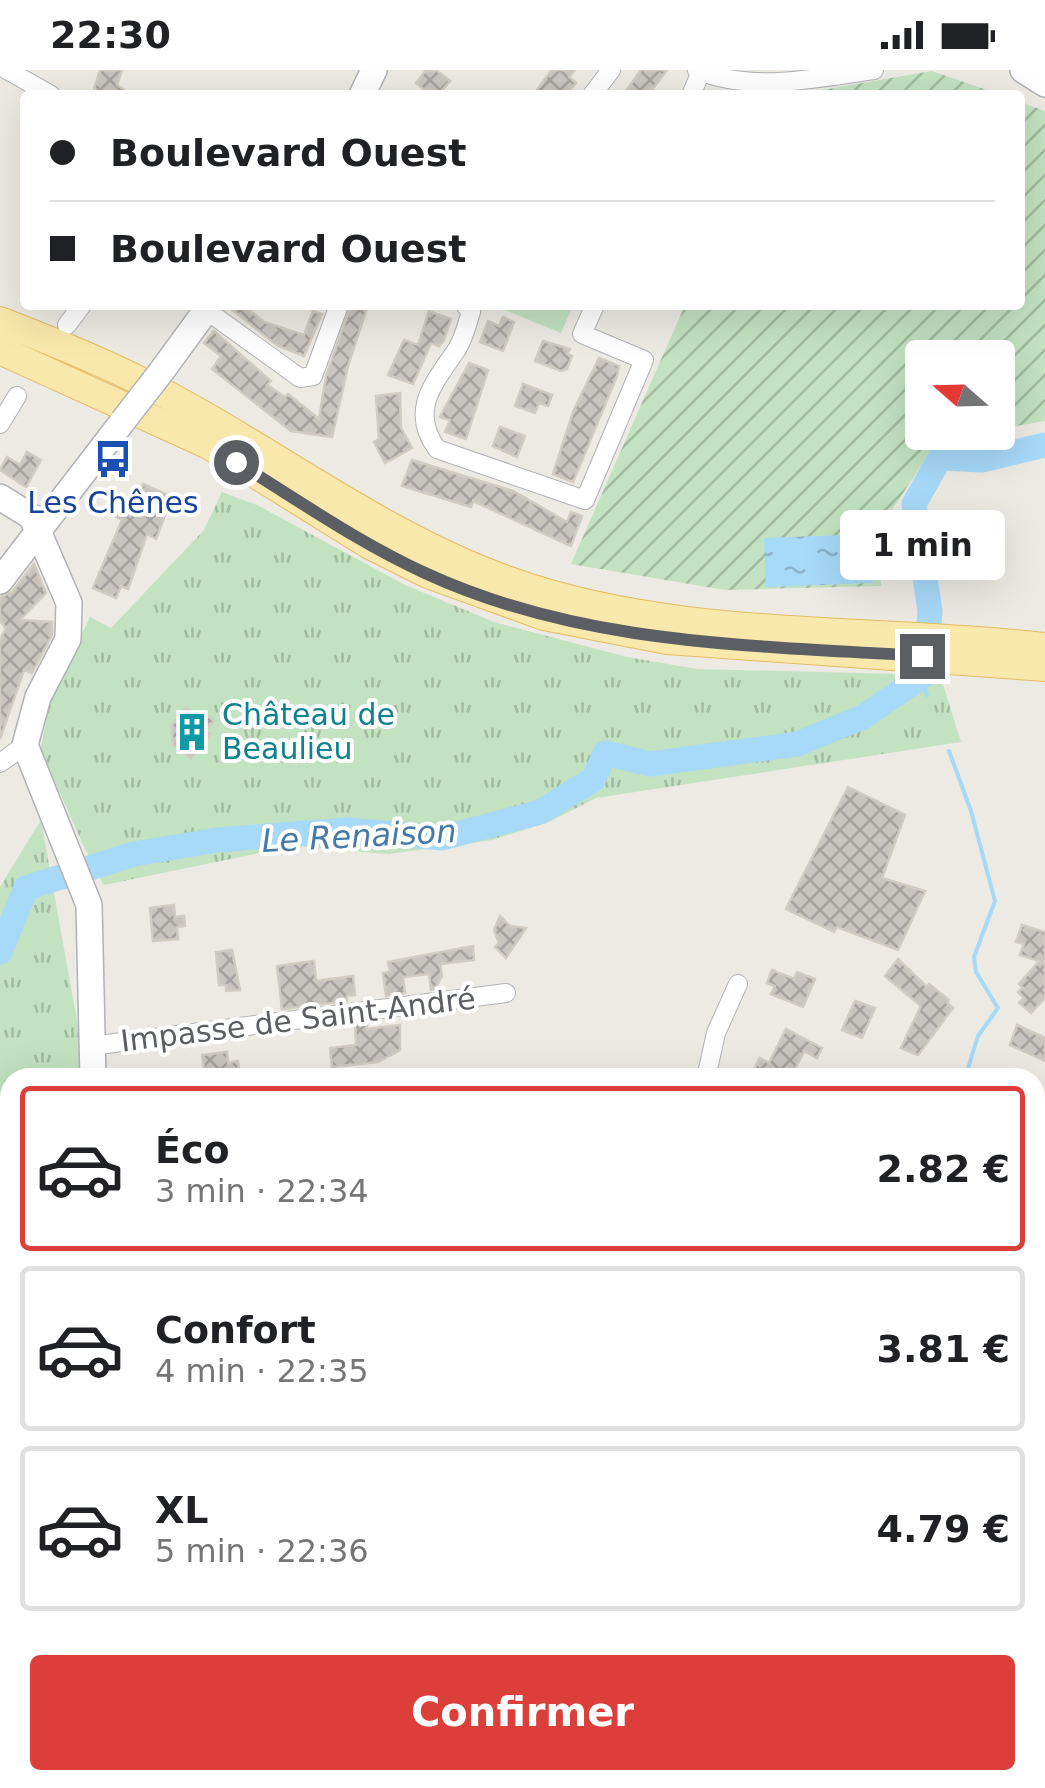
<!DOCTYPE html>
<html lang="fr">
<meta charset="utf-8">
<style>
:root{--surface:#fff;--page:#f6f6f6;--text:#202124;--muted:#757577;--line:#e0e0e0;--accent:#dc3e39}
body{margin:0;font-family:"DejaVu Sans",sans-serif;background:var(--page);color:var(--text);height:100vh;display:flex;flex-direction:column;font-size:38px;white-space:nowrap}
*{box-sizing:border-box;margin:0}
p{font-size:32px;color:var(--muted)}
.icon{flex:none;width:55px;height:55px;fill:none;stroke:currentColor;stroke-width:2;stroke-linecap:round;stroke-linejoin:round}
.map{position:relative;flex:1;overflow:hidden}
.side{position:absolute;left:0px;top:998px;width:1045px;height:722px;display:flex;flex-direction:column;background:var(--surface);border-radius:30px 30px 0 0;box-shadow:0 10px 40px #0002}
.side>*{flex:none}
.hud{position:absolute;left:20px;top:20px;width:1005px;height:220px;border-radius:10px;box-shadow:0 10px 40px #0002;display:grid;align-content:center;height:220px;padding:0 30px;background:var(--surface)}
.needle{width:65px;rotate:290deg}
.buttons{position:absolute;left:905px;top:270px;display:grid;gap:20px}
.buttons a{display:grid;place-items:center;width:110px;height:110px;border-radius:10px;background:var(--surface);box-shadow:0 10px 40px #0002;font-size:50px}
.end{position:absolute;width:45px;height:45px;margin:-22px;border:12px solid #5b5e62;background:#fff;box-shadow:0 0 0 5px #fff}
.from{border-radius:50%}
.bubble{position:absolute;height:70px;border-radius:10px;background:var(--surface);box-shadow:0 10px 40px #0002;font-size:32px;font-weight:700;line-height:70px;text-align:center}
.hud b{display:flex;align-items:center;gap:35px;height:95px;font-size:38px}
.hud b+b{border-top:2px solid var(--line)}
.hud i{width:25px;height:25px;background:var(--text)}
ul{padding:18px 0 0;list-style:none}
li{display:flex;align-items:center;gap:30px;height:165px;margin:0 20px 15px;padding:0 10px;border:5px solid var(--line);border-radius:10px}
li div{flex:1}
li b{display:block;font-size:38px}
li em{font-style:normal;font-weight:700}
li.selected{border-color:var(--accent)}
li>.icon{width:90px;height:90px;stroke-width:1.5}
.action{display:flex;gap:20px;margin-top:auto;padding:20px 30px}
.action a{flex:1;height:115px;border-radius:10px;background:var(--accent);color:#fff;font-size:40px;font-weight:700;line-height:115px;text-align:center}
.status{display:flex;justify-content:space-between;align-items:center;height:70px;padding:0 50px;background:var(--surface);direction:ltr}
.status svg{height:28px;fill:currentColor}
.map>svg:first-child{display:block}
</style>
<div class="status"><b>22:30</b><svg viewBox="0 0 49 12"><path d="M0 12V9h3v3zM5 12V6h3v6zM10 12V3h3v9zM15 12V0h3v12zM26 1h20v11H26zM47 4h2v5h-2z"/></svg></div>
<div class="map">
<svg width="1045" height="1718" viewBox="0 0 1045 1718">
<defs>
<pattern id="park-tufts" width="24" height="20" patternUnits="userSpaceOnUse" patternTransform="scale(2.5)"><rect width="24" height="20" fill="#c2e2c1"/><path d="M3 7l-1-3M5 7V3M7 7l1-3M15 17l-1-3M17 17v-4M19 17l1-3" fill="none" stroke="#a1baa0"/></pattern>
<pattern id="garden-furrows" width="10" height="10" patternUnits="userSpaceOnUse" patternTransform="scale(2.5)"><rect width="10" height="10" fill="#c2e2c1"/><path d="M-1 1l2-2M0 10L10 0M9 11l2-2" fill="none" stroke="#a1baa0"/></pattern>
<pattern id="water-ripples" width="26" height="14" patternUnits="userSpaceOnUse" patternTransform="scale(2.5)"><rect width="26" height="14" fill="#a7d9f8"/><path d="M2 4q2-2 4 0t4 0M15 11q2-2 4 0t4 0" fill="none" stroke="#8bb3cc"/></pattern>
<pattern id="building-cross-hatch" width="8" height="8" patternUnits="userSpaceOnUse" patternTransform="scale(2.5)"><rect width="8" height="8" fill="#c8c4c0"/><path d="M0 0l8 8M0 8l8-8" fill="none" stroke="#a5a29f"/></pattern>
</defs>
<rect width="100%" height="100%" fill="#eceae3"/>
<g fill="#c2e2c1">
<path d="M493 235H573L561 263Z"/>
<path d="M1035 1609 1045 1614V1718H829L831 1710H1035Z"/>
</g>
<g fill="url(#park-tufts)">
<path d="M222 422 257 435 405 515 494 552 627 587 697 599 940 605 961 672 596 728 549 752 492 770 389 784 293 776 104 815C79 772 64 726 40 682L51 627 90 547 111 558 204 460Z"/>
<path d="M41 750 87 1007 10 1008V1607L0 1623V817Z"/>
</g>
<g fill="url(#garden-furrows)">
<path d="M932 1 1001 25H793Z"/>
<path d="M1020 32 1045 41V351L998 359V288H922V362L981 363 930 382 877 463 881 516 725 520 571 494 685 235H1020Z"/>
</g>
<path fill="url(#water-ripples)" d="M872 464 873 513 766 517 764 468Z"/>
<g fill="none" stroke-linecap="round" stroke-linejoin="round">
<g stroke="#a7d9f8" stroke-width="4">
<path d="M909 615 925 619 927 625"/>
<path d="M949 681 971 741 995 831 974 887 976 902 998 938 978 966 965 1008"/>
<path d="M459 1710 462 1718"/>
</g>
<g stroke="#a7d9f8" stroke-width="25">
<path d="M0 882 26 818 134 784 217 770 347 760 442 768 540 742 594 709 605 683 650 694 797 674 863 647 925 604 930 541 914 434 940 388 982 390 1045 375"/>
<path d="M0 1502 10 1504"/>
<path d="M0 1582 10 1560"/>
</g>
</g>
<g fill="url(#building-cross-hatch)" stroke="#d1cbc1" stroke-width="2.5">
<path d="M100 0H122L117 15 132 25H100L94 19Z"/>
<path d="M426 0H436L450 11 438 25H430L416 13Z"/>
<path d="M552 0H575L569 7 576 13 566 25H533Z"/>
<path d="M641 0H667L648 25H623Z"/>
<path d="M226 235H243L264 252 304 265 313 241 322 244 304 286 278 276Z"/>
<path d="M351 235 367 238 348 296 332 367 291 361 212 299 221 286 204 273 214 261 271 311 267 315 285 327 288 324 319 349 326 306Z"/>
<path d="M429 241 451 249 444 270 439 276 431 273 413 314 388 305 404 270 418 275Z"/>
<path d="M503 247 514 252 503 281 480 272 488 251 499 256Z"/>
<path d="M543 271 570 279 567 284 572 286 567 299 561 301 535 291Z"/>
<path d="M599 288 619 296 617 306 573 412 553 404 573 342Z"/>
<path d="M469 293 488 300 466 369 445 362 450 350 440 347Z"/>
<path d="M523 314 552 325 548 336 539 333 535 343 515 336Z"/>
<path d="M400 323 401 358 412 378 385 393 374 372 379 369 376 326Z"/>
<path d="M500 357 525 366 517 387 493 376Z"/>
<path d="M27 382 41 390 26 417 0 400 7 387 20 395Z"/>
<path d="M412 390 513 421 567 452 571 442 582 446 571 476 473 431 471 437 402 416Z"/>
<path d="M143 414 172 427 156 469 147 464 128 519 121 516 116 528 93 518 122 450 116 447 125 427 136 431Z"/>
<path d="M34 494 46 523 20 550 52 552V565L32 603 24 600 0 669V569L6 558 0 551V527L12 522Z"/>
<path d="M186 638 199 648 204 643 214 651 206 660 210 664 191 688 173 674 171 656Z"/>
<path d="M848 717 905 745 882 808 925 821 898 880 837 857 834 862 786 839Z"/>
<path d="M174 835 175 847 184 846 185 856 177 857 178 869 153 871 150 838Z"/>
<path d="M500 846 510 856 526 858 506 888 495 877 499 873 494 860Z"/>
<path d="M1022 855 1045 862V928L1031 943 1019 933 1024 928 1018 922 1023 918 1019 914 1039 891 1020 885 1024 874 1016 872Z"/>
<path d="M473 876 474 890 440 894 442 906 435 919 431 920 429 904 403 907 405 923 386 926 383 903 390 902 388 892Z"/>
<path d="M232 880 240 920 226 921V915H219L216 882Z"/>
<path d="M898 889 927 917 929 914 949 930 947 933 953 938 918 985 901 978 921 936 885 906Z"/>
<path d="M314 891 316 911 353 906 355 925 347 926V931L282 939 277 896Z"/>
<path d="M772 900 794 909 797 902 815 909 803 937 771 924 775 916 767 913Z"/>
<path d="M855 931 875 938 862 968 842 960Z"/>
<path d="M367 953V959L400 955V980L378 992 332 997 330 978 356 975 355 955Z"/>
<path d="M1017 955 1045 968V991L1010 975Z"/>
<path d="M786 959 822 978 817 988 804 981 791 1008H770L754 999 760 988 769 993Z"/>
<path d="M227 982 228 993 238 991 240 1008H227L226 1002 205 1005 202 985Z"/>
</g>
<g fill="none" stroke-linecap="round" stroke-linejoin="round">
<g stroke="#b0b3b7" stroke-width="20">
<g id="street">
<path d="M7 0 51 25"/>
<path d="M697 0C752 23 818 8 874 0"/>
<path d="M592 25 611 0"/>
<path d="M691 25 701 2"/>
<path d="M465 235 471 242C467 254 464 268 457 279 436 311 408 339 437 379L585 430 644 290 582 264 595 235"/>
<path d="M206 240 300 308 313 306 339 235"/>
<path d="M67 255 82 235"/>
<path d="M0 354 17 326"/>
<path d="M0 693 25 675"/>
<path d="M91 976 506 923"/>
<path d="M706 1008 716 963 738 914"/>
<path d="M1035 1591 1045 1596"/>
<path d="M373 1710 391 1718"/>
<path d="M837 1718 838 1710"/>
</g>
</g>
<g stroke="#afb2b7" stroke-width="28">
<g id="secondary">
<path d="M1023 0 1045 14"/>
<path d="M362 25 374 0"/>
<path d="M161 302 210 235"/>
<path d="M0 427 32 447 69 533 68 569 38 627 25 675 89 835 93 1008"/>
<path d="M0 511 123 351"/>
<path d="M3 1718 10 1699"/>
</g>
</g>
<g stroke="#e6bb62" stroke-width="30">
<g id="primary">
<path d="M0 251C49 270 99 290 146 314 270 377 379 465 512 512 677 571 872 557 1045 577"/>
<path d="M0 280 209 375 370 475 428 504 544 546 667 570 1045 597"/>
</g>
</g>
<use href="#street" stroke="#fff" stroke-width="18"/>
<use href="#secondary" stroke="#fff" stroke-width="25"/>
<use href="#primary" stroke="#f9e8ab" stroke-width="28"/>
<g stroke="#afb2b7" stroke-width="28" stroke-linecap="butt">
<path id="secondary-bridge" d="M123 351 161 302"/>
</g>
<use href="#secondary-bridge" stroke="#fff" stroke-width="25"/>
</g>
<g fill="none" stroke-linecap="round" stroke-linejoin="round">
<path stroke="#5b5e62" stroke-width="12" d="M236 392C298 430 359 473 425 503 583 576 753 575 922 586"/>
</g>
<defs>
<g id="bus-bare" transform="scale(3)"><path d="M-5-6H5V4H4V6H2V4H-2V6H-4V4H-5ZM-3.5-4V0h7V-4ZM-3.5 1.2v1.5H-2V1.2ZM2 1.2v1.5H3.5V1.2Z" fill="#1a4fb4" stroke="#fff" stroke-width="2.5" paint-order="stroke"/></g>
<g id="building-bare" transform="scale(3)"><path d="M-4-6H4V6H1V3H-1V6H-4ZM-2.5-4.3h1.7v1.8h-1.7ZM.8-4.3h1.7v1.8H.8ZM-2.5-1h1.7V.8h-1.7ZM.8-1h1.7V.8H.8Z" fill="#0f9aa8" stroke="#fff" stroke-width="2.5" paint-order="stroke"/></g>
</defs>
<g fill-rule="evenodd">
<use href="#bus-bare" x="113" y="389"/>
<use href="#building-bare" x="192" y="662"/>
</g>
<g text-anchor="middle" stroke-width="8" stroke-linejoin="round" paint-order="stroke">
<g font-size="30" fill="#164399" stroke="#fff">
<text x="113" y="443">Les Chênes</text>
</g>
<g font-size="30" fill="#0d838f" stroke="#fff" text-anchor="start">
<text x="222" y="655">Château de<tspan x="222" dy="34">Beaulieu</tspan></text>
</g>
<g font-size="30" fill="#5b5e62" stroke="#fff">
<text transform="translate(298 950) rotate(-7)" y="10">Impasse de Saint-André</text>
</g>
<g font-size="32" font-style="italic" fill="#457aa8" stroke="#fff">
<text transform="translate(359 766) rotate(-3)" y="11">Le Renaison</text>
</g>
</g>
</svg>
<div class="buttons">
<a><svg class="needle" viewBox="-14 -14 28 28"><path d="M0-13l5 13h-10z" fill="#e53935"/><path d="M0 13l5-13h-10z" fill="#757577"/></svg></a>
</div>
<i class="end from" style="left:236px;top:392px"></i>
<i class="end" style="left:922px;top:586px"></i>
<div class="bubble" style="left:840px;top:440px;width:165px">1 min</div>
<div class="hud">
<b><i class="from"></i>Boulevard Ouest</b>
<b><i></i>Boulevard Ouest</b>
</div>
<section class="side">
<ul>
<li class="selected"><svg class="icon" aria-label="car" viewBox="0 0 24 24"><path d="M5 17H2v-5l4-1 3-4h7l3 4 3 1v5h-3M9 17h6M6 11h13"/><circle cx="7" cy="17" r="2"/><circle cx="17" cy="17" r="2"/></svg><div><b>Éco</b><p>3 min · 22:34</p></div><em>2.82 €</em></li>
<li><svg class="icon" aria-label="car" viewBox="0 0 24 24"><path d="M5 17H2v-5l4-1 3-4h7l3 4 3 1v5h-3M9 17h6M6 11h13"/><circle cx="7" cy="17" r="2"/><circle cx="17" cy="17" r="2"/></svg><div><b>Confort</b><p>4 min · 22:35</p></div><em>3.81 €</em></li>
<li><svg class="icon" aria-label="car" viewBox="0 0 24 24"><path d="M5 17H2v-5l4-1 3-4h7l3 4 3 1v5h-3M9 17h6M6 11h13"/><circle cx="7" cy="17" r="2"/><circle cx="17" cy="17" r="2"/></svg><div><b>XL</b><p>5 min · 22:36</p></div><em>4.79 €</em></li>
</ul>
<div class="action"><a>Confirmer</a></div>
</section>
</div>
